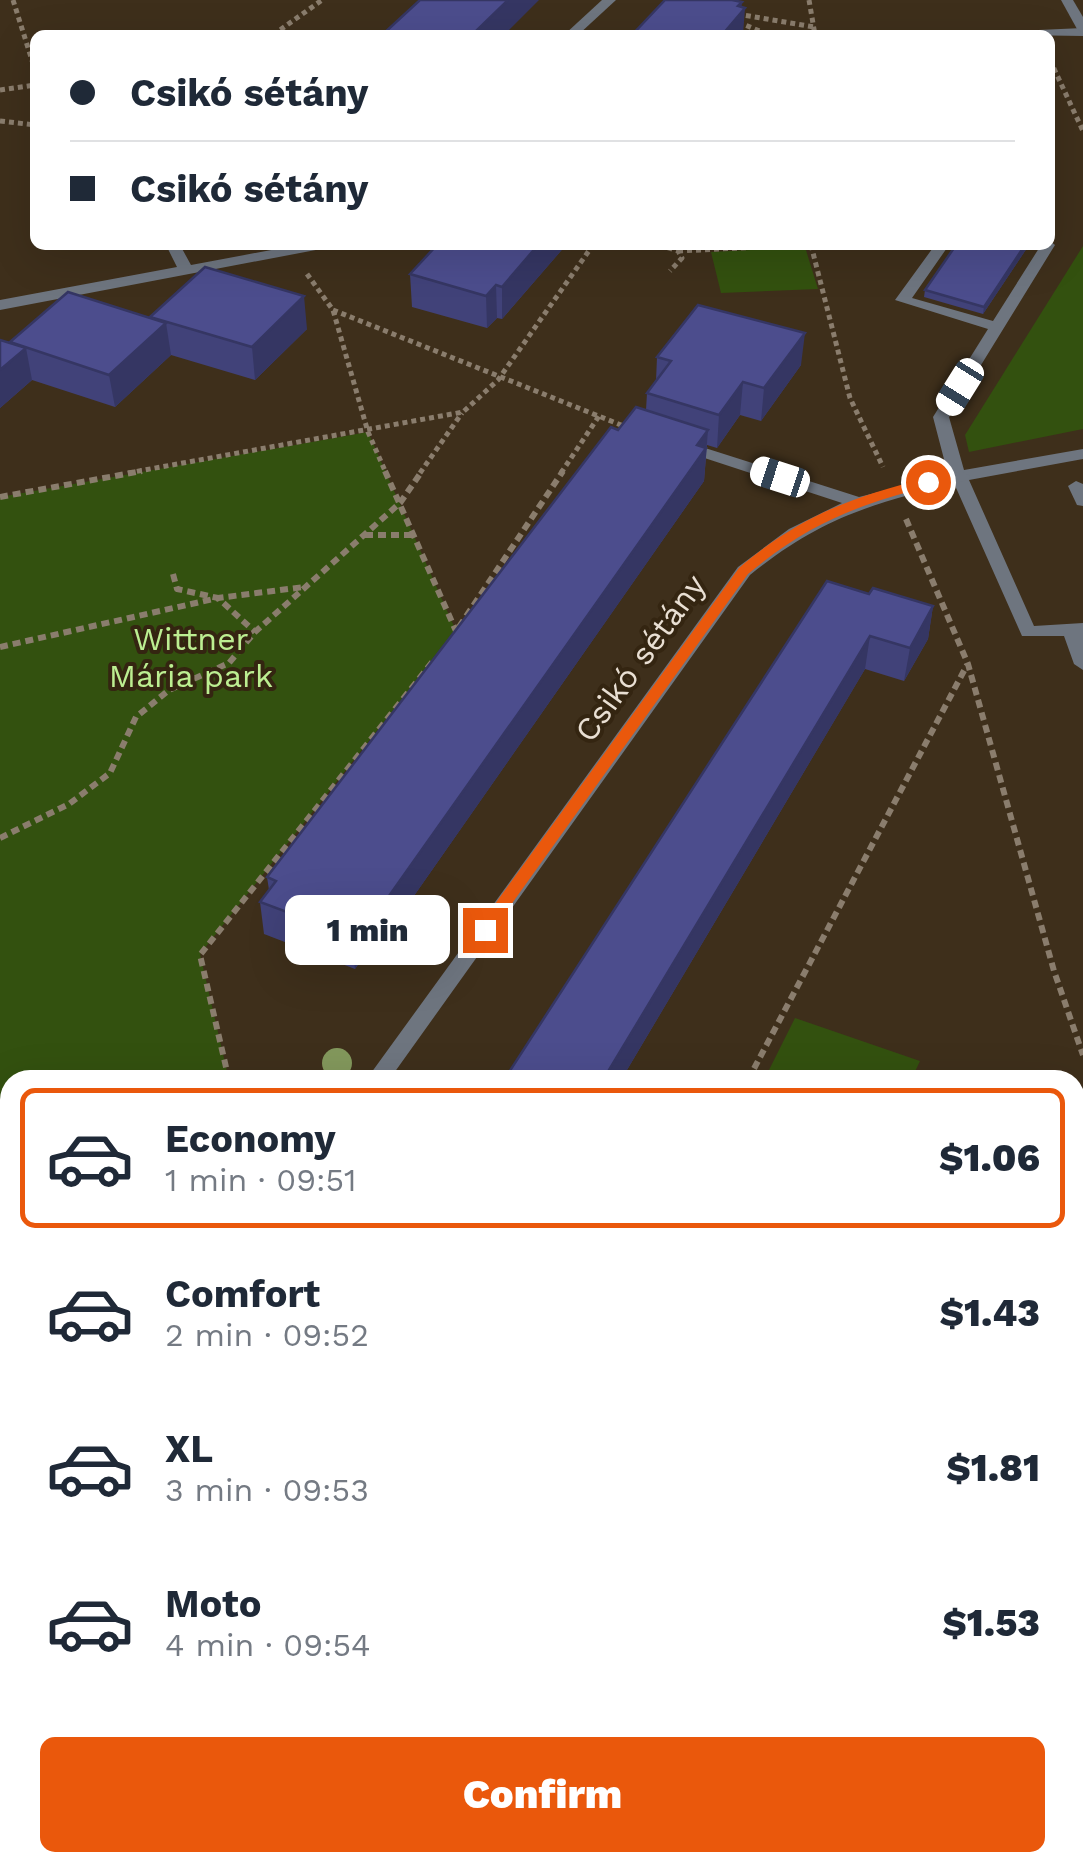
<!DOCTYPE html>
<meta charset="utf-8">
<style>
:root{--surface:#fff;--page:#f6f6f7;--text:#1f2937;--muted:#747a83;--line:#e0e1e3;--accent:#ea580c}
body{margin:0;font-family:"Work Sans",sans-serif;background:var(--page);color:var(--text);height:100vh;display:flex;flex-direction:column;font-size:38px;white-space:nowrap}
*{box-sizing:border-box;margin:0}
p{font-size:32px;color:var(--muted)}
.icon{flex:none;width:55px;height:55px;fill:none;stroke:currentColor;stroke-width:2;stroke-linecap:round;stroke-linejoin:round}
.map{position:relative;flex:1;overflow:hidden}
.panel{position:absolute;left:0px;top:1070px;width:1085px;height:802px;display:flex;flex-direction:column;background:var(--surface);border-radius:30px 30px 0 0;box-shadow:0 10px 40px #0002}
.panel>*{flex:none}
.banner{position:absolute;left:30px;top:30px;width:1025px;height:220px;border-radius:15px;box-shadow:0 10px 40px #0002;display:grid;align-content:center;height:220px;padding:0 40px;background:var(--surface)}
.end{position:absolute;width:45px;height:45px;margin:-22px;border:12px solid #ea580c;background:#fff;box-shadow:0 0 0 5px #fff}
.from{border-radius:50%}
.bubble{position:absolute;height:70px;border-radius:15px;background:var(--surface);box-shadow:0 10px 40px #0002;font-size:32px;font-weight:800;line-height:70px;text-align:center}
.car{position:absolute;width:30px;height:60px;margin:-30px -15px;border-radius:12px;box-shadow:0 0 8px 2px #0007;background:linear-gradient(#fff 24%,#345 0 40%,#fff 0 76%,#345 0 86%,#fff 0)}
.banner b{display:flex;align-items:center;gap:35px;height:95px;font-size:38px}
.banner b+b{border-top:2px solid var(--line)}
.banner i{width:25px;height:25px;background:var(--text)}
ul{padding:18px 0 0;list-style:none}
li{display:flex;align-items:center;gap:30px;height:140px;margin:0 20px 15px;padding:0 20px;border:5px solid transparent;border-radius:15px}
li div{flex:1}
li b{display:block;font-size:38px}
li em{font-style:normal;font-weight:800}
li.selected{border-color:var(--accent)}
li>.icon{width:90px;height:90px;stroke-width:1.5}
.button{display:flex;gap:20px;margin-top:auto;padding:20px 40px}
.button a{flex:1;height:115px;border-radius:15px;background:var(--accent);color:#fff;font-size:40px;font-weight:800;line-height:115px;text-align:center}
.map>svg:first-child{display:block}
</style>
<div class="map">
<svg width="1083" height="1872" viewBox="0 0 1083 1872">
<rect width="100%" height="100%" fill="#3e2f1b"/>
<g fill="#33510f">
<path d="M1083 246V429L969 452 965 435Z"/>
<path d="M805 247 818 289 721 293 711 252Z"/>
<path d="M368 432 456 631 200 954 229 1080H10V1194L0 1197V497Z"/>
<path d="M795 1018 920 1061 911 1080H764Z"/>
<path d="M10 1258V1453L0 1401V1261Z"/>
<path d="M395 1863 562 1862V1863L557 1872H413Z"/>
</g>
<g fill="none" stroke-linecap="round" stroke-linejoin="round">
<g stroke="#8a7d6d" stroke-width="5" stroke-dasharray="5 4" stroke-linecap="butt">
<path d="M13 0 35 70"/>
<path d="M809 0 815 35"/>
<path d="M737 14 814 27"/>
<path d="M738 22 769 35"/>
<path d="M273 35 322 0"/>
<path d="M1050 60 1083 131"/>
<path d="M0 90 35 85"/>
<path d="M0 121 35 125"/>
<path d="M659 245 678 251 682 258 670 271"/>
<path d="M811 245 850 398 883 467"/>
<path d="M678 251 802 245"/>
<path d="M307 274 333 310 368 432 386 473"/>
<path d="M333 310 626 427"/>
<path d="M128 473 463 412 498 380 593 245"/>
<path d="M420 473 462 413"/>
<path d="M561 473 599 416"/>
</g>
<g stroke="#8a7d6d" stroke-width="6" stroke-dasharray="8 5" stroke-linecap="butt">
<path d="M385 471 456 631"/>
<path d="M0 497 142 471"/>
<path d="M906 519 968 664 1054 971 1083 1055"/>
<path d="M365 535H414"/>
<path d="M173 574 177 589 218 598 255 632"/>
<path d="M459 627 563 471"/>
<path d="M0 647 218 598 304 587"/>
<path d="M0 838 69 804 110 773 136 717 169 690 229 663 255 632 400 503 422 471"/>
<path d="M229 1080 200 955 433 661"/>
<path d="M748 1080 967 665"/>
</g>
<g stroke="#8a7d6d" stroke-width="8" stroke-dasharray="9 6" stroke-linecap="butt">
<path d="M0 1135 10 1133"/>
<path d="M0 1276 10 1275"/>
<path d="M1075 1524 1083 1509"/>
<path d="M0 1616 10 1613"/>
<path d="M276 1862 278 1872"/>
<path d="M575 1872 580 1862"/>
<path d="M908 1872 911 1862"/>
</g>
<g fill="#6e757f" fill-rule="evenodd">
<path d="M1083 28V36L1010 35 1016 31Z"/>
<path d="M1050 241 1055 245 949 417 964 470 1083 449V459L969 480 1034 626 1083 623V670L1074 664 1064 636H1022L945 463 933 417 988 329 895 300 935 245H949L912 298 993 321 1041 245H1050Z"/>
<path d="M1076 481 1083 484V506L1077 505 1068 486Z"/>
</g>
<g fill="#6e757f" fill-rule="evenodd">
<path d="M602 0H616L578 35H564Z"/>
<path d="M1061 0H1073L1083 17V33L1077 29Z"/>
<path d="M166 245H180L191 265 298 245H328L321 249 0 310V300L177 267Z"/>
<path d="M680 440 859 497 962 471 970 476 968 480C878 502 824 515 750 575L389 1080H366L738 567 789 529 842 503 674 448 672 445Z"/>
<path d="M10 1185V1203L0 1206V1188Z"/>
<path d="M1075 1460 1083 1463V1485L1075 1482Z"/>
<path d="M10 1546V1570L0 1574V1550Z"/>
<path d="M1083 1724V1769L1075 1772V1727Z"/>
<path d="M1023 1862H1050L1047 1872H1019Z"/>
</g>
</g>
<circle fill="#83985c" cx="337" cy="1063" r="15"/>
<g fill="#414279">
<path d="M566 245 502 319 497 318 487 328 412 307 410 274Z"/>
<path d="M956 245H1029L983 314 924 297 925 290Z"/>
<path d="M150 318 307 329 255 380 171 355 115 407 32 380 0 408V340L10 343Z"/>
<path d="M657 357 801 365 761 421 740 415 717 448 707 445 704 481 374 953 368 950 355 969 264 934 260 902 269 890 267 877 618 430 646 410 647 393 656 381Z"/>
<path d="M869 594 933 606 928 639 904 681 865 669 621 1080H504Z"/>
<path d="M0 1653 111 1870 109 1872H0Z"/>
</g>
<g fill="#353663">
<path d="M508 0H539L504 35H472Z"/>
<path d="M742 2 741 13 745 8 743 35H722Z"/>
<path d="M538 245H566L502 319V287Z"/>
<path d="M1025 245H1029L983 314 984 307Z"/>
<path d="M496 285 497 318 487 328 486 296Z"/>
<path d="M304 296 307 329 255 380 252 347Z"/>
<path d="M166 323 171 355 115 407 109 375Z"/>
<path d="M805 333 801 365 761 421 764 388Z"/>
<path d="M26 348 32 380 0 408V370Z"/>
<path d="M743 382 740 415 717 448 719 415Z"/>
<path d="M708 430 704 481 374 953 372 920Z"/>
<path d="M933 606 928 639 904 681 910 648Z"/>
<path d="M870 636 865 669 621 1080H603Z"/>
<path d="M365 917 368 950 355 969 351 936Z"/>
<path d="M91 1862H108L111 1870 109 1872H85Z"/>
</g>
<g fill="#4c4d8d" stroke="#353663" stroke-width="2.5">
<path d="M420 0H508L472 35H382Z"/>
<path d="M665 0H732L742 2 738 6 745 8 722 35H632Z"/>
<path d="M437 245H538L502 287 496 285 486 296 410 274Z"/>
<path d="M956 245H1025L984 307 925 290Z"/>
<path d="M205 267 304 296 252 347 150 317Z"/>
<path d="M68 292 166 323 109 375 10 342Z"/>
<path d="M698 305 805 333 764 388 743 382 719 415 647 393 671 361 657 357Z"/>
<path d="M0 340 26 348 0 370Z"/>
<path d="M636 407 708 430 697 445 706 448 372 920 365 917 351 936 260 902 276 881 267 877 611 427 618 430Z"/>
<path d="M827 581 869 594 873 588 933 606 910 648 870 636 603 1080H504Z"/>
<path d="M1075 1210 1083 1213V1271L1075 1292Z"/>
<path d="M0 1653 10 1658V1862H91L85 1872H14L0 1864Z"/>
<path d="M668 1862H841L838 1872H664Z"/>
</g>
<path fill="#ea580c" d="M928 478 933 485C857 505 809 523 748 574L490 934H479V926L739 568C800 516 851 497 928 478Z"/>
<g text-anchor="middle" stroke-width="8" stroke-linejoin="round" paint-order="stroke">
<g font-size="32" fill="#bcee91" stroke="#342511">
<text x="191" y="650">Wittner<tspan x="191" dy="37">Mária park</tspan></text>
</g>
<g font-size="32" fill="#e9dfd3" stroke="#342511">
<text transform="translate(640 658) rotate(-54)" y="11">Csikó sétány</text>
</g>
</g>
</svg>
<i class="end from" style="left:928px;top:482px"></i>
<i class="end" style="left:485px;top:930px"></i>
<div class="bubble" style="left:285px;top:895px;width:165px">1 min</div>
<i class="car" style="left:960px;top:387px;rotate:212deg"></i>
<i class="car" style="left:780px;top:477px;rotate:288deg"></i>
<div class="banner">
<b><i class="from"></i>Csikó sétány</b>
<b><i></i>Csikó sétány</b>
</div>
<section class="panel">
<ul>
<li class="selected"><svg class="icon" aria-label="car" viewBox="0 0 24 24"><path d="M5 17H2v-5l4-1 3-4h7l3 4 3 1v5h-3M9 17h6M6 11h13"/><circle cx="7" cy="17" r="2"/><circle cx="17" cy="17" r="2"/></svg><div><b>Economy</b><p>1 min · 09:51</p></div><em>$1.06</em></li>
<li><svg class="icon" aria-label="car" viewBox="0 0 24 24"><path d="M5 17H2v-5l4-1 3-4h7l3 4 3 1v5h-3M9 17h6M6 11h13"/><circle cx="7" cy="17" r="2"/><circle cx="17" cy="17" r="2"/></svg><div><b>Comfort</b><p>2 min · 09:52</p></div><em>$1.43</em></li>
<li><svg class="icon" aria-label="car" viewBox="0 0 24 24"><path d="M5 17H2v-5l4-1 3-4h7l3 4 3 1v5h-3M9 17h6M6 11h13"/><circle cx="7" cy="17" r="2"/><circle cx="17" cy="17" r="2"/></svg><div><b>XL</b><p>3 min · 09:53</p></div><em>$1.81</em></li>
<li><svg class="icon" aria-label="car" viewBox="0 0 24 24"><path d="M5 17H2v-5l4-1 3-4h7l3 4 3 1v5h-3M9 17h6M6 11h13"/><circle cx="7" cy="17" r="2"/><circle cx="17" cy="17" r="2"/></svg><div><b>Moto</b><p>4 min · 09:54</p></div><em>$1.53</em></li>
</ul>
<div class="button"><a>Confirm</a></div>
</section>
</div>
